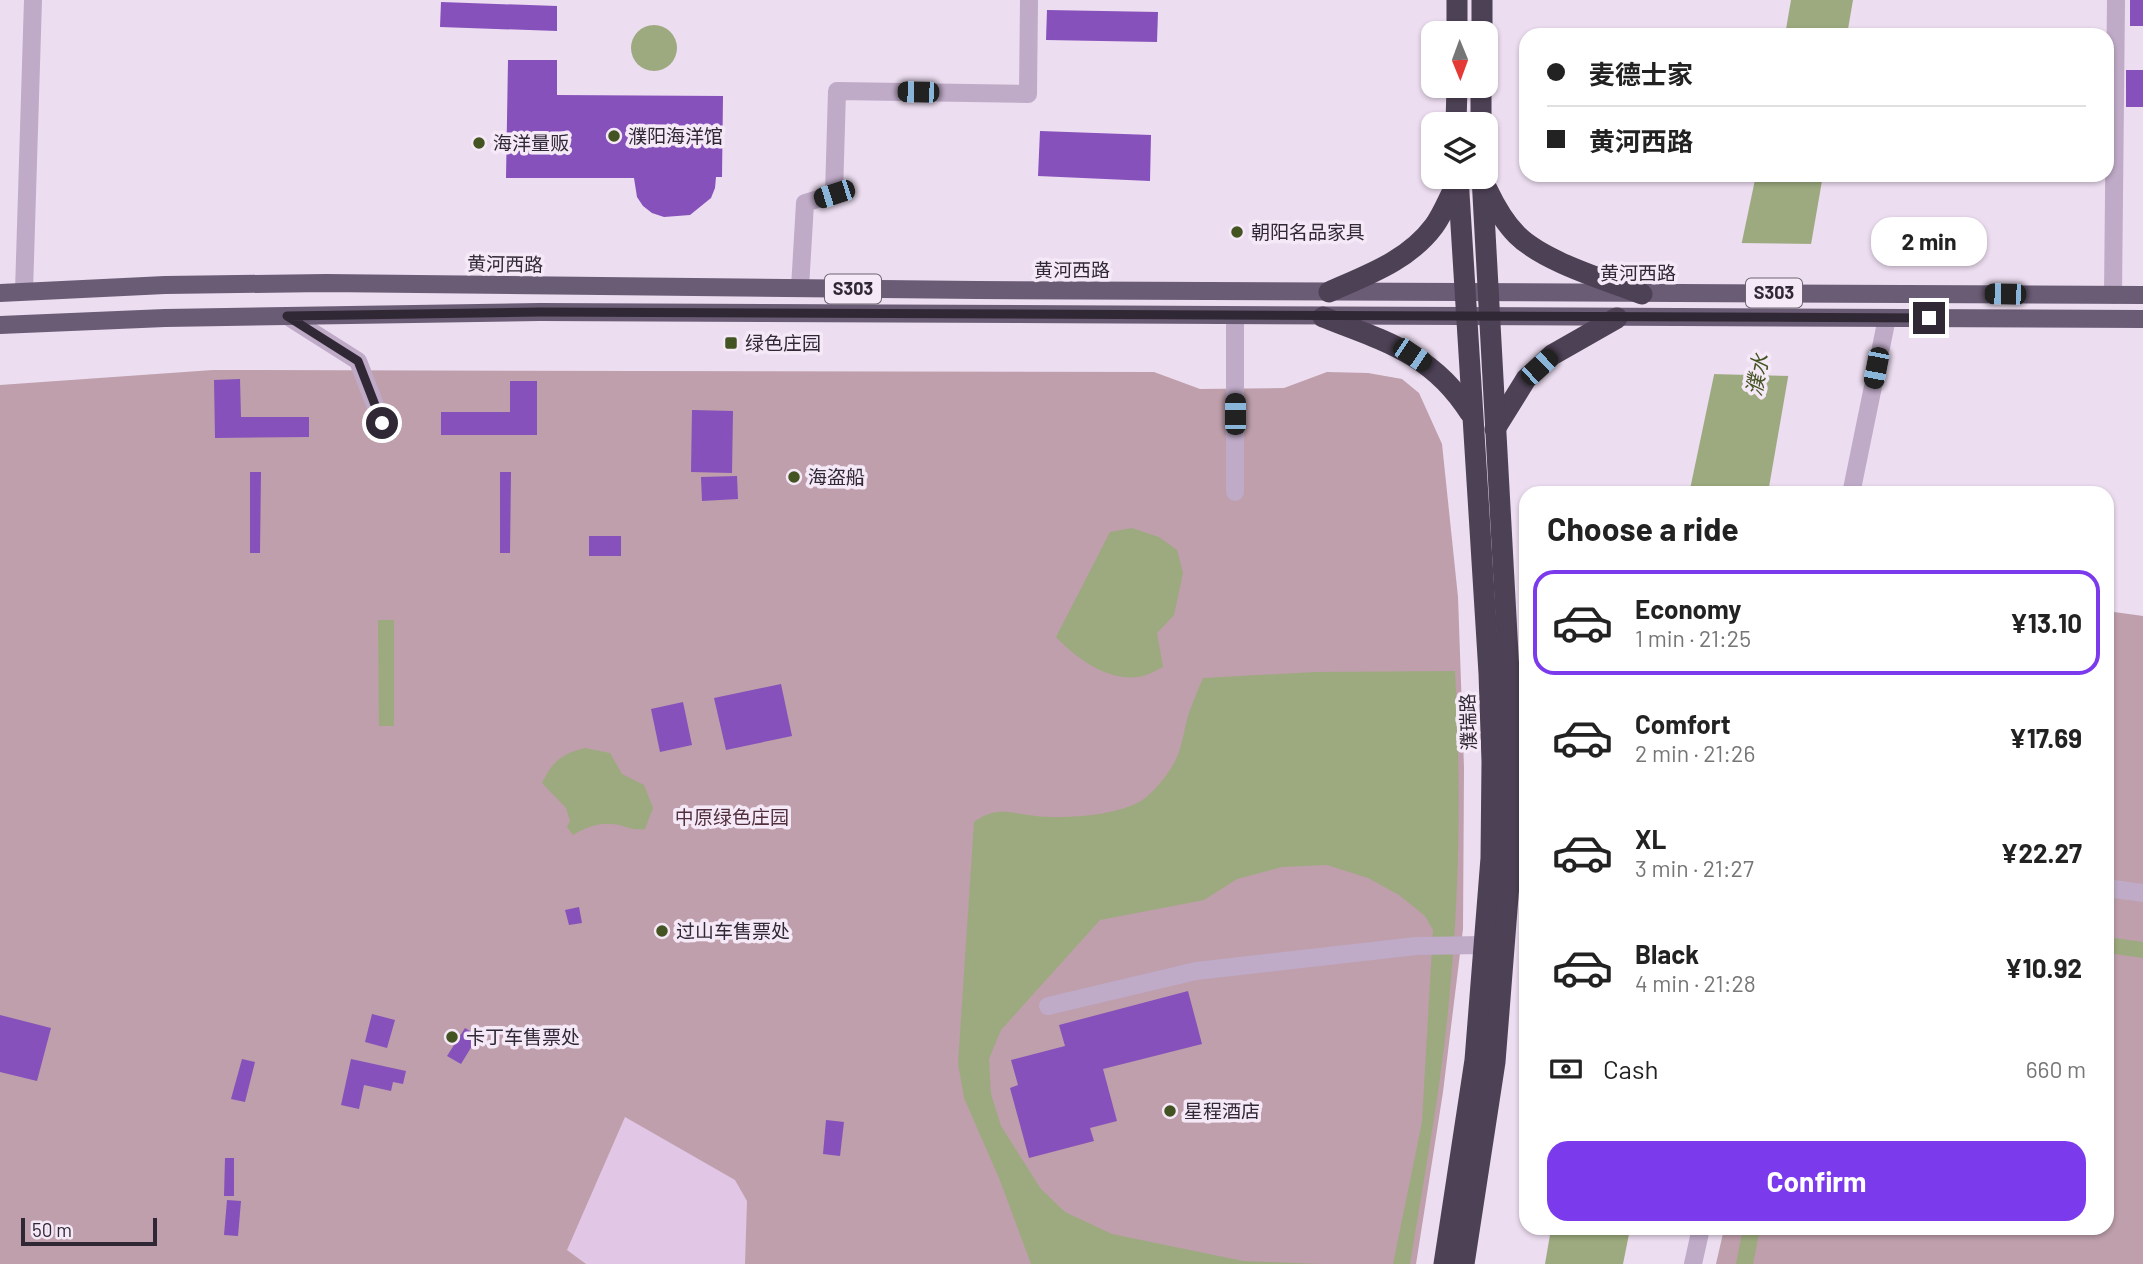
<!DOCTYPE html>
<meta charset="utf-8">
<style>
:root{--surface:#fff;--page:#f6f6f6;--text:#222;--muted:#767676;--line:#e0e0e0;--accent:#7c3aed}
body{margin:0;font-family:Barlow,"Noto Sans SC",sans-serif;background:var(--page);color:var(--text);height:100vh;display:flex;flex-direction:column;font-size:26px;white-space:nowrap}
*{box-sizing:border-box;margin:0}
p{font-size:23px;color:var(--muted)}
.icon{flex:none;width:38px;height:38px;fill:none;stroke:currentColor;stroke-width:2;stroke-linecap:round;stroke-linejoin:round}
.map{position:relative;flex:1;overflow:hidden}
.panel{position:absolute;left:1519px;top:486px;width:595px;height:749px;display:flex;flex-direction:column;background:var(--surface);border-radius:21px;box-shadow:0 2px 5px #0004}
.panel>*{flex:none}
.guide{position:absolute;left:1519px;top:28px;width:595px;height:154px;border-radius:21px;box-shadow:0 2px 5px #0004;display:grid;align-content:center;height:154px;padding:0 28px;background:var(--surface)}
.needle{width:46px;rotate:179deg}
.tools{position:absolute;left:1421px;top:21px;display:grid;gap:14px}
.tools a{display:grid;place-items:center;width:77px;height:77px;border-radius:14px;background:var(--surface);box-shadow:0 2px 5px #0004;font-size:35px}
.scale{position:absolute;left:21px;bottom:18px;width:136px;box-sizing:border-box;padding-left:7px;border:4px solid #302935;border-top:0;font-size:19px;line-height:24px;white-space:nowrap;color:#302935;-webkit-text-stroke:5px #f5e9f8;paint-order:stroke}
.end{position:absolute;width:32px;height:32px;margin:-16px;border:9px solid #302935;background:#fff;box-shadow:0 0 0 4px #fff}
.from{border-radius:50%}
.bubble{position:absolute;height:49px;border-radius:21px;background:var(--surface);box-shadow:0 2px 5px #0004;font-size:23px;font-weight:700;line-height:49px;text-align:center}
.car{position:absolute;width:21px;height:42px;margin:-21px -10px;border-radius:9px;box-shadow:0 0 5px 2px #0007;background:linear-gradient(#222 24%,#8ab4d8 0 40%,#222 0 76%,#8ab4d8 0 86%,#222 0)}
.guide b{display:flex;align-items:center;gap:24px;height:66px;font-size:26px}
.guide b+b{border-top:2px solid var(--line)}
.guide i{width:18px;height:18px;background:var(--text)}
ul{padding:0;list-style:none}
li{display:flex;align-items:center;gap:21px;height:105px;margin:0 14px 10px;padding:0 14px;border:4px solid transparent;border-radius:21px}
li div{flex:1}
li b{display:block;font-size:26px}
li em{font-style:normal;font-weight:700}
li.on{border-color:var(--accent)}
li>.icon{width:63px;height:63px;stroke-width:1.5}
h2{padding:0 28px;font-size:32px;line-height:84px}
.pay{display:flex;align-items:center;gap:18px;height:77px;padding:0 28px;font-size:26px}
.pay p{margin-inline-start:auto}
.action{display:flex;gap:14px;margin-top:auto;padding:14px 28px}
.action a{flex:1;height:80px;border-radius:21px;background:var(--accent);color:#fff;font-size:28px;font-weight:700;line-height:80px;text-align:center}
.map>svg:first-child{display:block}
</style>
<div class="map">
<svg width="2143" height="1264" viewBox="0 0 2143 1264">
<rect width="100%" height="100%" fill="#ecddf0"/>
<g fill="#be9fab">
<path d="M213 370 1154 372 1200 389 1284 388 1327 372 1368 373 1402 379 1419 393 1442 444 1458 597 1464 768 1463 929 1443 1092 1416 1264H0V385Z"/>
<path d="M2107 611 2143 616V1264H1716L1724 1229 2107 1228Z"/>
</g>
<path fill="#e1c6e6" d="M625 1117 735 1180 747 1201 745 1264H586L567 1250Z"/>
<g fill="#9daa7f">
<path d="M1791 0H1853L1847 35H1785Z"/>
<circle cx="654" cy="48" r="23"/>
<path d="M1756 175H1823L1768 493 1689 494Z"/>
<path d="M1132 528 1159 537 1177 550 1183 573 1174 615 1157 633 1163 667C1155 671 1146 676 1138 677 1107 681 1076 658 1056 637L1110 532Z"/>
<path d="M378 620H394V726H379Z"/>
<path d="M1455 671C1461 780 1460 891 1449 1001 1441 1089 1424 1177 1410 1264H1393L1422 1122 1433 930 1425 916 1399 895 1368 878 1327 865 1282 867 1237 879 1204 900 1100 920 1001 1030 989 1059 991 1094 1001 1126 1041 1189 1065 1212 1112 1234 1243 1261 1320 1264H1031L999 1178 964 1098 958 1064 974 822C996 806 1010 813 1035 816 1065 819 1115 816 1141 801 1153 793 1166 777 1173 765 1183 748 1183 731 1189 713 1193 701 1198 690 1203 678L1316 672Z"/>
<path d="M585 748 610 753 622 774 644 785 653 808 645 829C629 831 624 824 611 824 597 823 585 828 573 835L567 827 570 821 566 808 542 783C553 761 561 754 585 748Z"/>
<path d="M2107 937 2143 942V958L2107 953Z"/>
<path d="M1743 1228 1760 1229 1753 1264H1736Z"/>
<path d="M1551 1229H1630L1623 1264H1545Z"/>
</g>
<path fill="#ecddf0" d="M1738 243 1815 244 1792 376 1711 374Z"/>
<g fill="#8651bb">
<rect x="2130" y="0" width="13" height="26"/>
<path d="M441 2 557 6V31L440 27Z"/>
<path d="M1047 10 1158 12 1157 42 1046 40Z"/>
<path d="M508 60H557V95L723 96 722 177H716L715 188 711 198 690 215 664 217 652 213 643 206 637 197 634 178H506Z"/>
<rect x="2126" y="70" width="17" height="37"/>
<path d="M1040 131 1151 135 1150 181 1038 176Z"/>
<path d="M240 379 241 417H309V437L215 438 214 380Z"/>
<path d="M510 381H537V435H441V412H510Z"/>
<path d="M692 410 733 411 732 473 691 472Z"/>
<path d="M250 472H261L260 553H250Z"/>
<path d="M500 472H511L510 553H500Z"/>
<path d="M737 476 738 499 702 501 701 477Z"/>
<rect x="589" y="536" width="32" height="20"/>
<path d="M781 684 792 736 726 750 714 698Z"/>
<path d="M683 702 692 745 660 752 651 709Z"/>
<path d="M579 907 582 923 569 925 565 910Z"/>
<path d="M1188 991 1202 1044 1103 1069 1117 1121 1090 1128 1094 1141 1029 1158 1010 1088 1018 1085 1011 1060 1065 1046 1059 1025Z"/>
<path d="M372 1014 395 1020 387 1048 365 1042Z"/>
<path d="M0 1015 51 1028 37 1081 0 1072Z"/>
<path d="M465 1028 478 1036 461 1064 447 1056Z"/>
<path d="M242 1059 255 1062 245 1102 231 1099Z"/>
<path d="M351 1059 406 1071 403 1084 393 1082 391 1091 364 1085 359 1109 341 1105Z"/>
<path d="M826 1120 844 1122 840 1156 823 1154Z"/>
<path d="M225 1158H234V1196H224Z"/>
<path d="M227 1200 241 1201 238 1236 224 1235Z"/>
</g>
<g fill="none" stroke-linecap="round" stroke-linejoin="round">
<g stroke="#bfaac7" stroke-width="18">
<path d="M800 288 805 203 834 194 837 91 1028 94 1029 0"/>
<path d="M24 291 33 0"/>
<path d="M2113 295 2116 0"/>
<path d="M287 316 358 361 382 423"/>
<path d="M1235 492V316"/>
<path d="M1851 494 1887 318"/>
<path d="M2107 888 2143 893"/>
<path d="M1048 1006 1196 971 1416 946 1485 945"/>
<path d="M1693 1264 1701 1228"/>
</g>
<g stroke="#6b5c76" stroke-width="18">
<path d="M0 293 165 285 326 283 977 290 2143 295"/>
<path d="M0 325 165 318 540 312 2143 319"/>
</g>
<g stroke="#4d4155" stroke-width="21">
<path d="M1457 33V0"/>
<path d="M1482 33V0"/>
<path d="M1456 124 1457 86"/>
<path d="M1481 124V86"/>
<path d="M1487 189C1495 206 1504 222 1517 235 1544 262 1606 280 1642 294"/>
<path d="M1329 292C1367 275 1408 261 1434 226 1443 214 1449 197 1457 183"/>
<path d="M1323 317C1385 341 1433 354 1470 413"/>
<path d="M1495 429 1526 379 1552 355 1617 318"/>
<path d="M1444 1264 1475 1060 1491 858 1492 762 1489 673 1458 177"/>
<path d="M1464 1264 1495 1062 1511 859 1512 762 1509 672 1482 177"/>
</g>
</g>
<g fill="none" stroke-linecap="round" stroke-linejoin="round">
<path stroke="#302935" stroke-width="9" d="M382 423 358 361 287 316 540 312 1929 318"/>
</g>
<g fill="#435322" stroke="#f5e9f8" stroke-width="2.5">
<circle cx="614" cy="136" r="7"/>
<circle cx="479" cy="143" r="7"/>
<circle cx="1237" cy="232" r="7"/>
<rect x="724" y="336" width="14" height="14" rx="3.5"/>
<circle cx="794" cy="477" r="7"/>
<circle cx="662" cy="931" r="7"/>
<circle cx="452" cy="1037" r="7"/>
<circle cx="1170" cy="1111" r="7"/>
</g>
<g text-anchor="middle" stroke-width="7" stroke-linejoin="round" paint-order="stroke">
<g fill="#f5e9f8" stroke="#6b6370" stroke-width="2">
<rect x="825" y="274.5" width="56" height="29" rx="5"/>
<rect x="1746" y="278.5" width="56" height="29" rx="5"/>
</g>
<g font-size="18" font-weight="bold" fill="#302935">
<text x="853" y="295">S303</text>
<text x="1774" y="299">S303</text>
</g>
<g font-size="19" fill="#302935" stroke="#f5e9f8" text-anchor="start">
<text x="628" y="143">濮阳海洋馆</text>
<text x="493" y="150">海洋量贩</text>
<text x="1251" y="239">朝阳名品家具</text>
<text x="745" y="350">绿色庄园</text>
<text x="808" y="484">海盗船</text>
<text x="676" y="938">过山车售票处</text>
<text x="466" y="1044">卡丁车售票处</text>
<text x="1184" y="1118">星程酒店</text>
</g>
<g font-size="19" fill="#302935" stroke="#f5e9f8">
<text transform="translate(505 264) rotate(1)" y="7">黄河西路</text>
<text x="1072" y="277">黄河西路</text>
<text x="1638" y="280">黄河西路</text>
<text transform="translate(1468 722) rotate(-92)" y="7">濮瑞路</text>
</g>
<g font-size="19" fill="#512f3c" stroke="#f5e9f8">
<text x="732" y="824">中原绿色庄园</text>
</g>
<g font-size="21" font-style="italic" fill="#435322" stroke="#f5e9f8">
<text transform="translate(1758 375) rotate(-79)" y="7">濮水</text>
</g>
</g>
</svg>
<div class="tools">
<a><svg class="needle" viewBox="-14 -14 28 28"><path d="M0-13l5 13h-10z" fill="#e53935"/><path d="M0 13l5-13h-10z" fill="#767676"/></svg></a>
<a><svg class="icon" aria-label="layers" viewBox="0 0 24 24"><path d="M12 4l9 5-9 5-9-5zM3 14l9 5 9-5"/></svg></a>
</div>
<div class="scale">50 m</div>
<i class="end from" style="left:382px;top:423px"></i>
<i class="end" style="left:1929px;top:318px"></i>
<div class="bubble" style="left:1871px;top:217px;width:116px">2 min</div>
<i class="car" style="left:918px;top:92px;rotate:271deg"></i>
<i class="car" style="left:834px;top:194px;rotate:252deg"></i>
<i class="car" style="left:2005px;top:294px;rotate:271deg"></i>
<i class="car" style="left:1412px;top:355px;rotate:124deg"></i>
<i class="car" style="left:1539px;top:367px;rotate:47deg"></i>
<i class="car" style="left:1876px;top:368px;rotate:191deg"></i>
<i class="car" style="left:1235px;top:414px;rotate:0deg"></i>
<div class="guide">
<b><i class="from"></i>麦德士家</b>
<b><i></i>黄河西路</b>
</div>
<section class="panel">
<h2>Choose a ride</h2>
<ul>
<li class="on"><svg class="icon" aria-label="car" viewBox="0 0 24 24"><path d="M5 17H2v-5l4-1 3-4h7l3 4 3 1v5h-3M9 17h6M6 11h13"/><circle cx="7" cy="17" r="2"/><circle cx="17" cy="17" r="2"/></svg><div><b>Economy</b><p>1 min · 21:25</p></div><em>¥13.10</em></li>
<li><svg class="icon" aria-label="car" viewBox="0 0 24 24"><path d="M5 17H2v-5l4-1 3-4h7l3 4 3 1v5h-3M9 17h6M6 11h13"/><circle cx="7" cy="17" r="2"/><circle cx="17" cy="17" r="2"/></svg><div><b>Comfort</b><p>2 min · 21:26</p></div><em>¥17.69</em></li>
<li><svg class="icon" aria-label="car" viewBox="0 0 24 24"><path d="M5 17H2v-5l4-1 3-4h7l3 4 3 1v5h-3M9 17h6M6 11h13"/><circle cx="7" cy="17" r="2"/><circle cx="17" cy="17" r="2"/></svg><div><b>XL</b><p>3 min · 21:27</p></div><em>¥22.27</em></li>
<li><svg class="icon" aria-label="car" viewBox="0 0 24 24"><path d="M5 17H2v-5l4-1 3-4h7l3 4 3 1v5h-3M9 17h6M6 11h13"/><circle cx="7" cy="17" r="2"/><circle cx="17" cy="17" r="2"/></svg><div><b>Black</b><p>4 min · 21:28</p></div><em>¥10.92</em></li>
</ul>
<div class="pay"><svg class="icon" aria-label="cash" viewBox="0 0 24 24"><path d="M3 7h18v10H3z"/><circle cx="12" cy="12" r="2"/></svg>Cash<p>660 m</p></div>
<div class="action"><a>Confirm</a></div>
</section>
</div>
